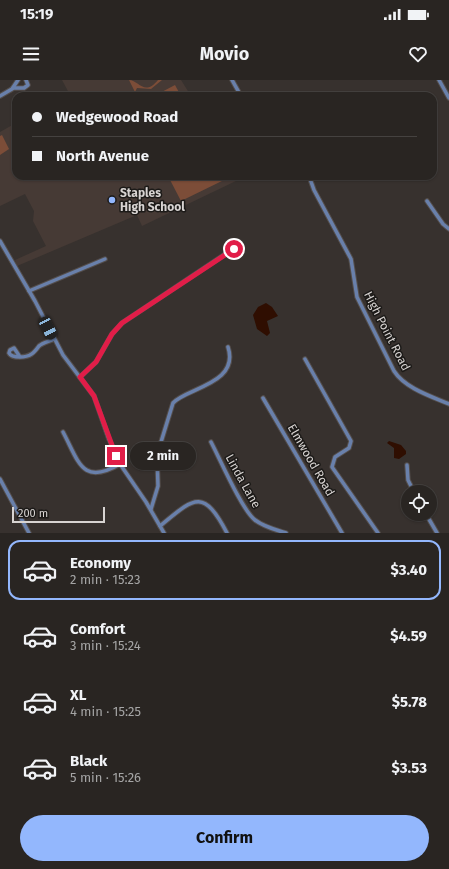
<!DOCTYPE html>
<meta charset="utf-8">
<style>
:root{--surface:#292522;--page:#312d2a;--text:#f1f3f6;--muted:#a5a5a5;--line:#454240;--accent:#93b7fd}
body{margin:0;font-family:"Fira Sans",sans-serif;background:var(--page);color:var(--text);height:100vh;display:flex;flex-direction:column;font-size:15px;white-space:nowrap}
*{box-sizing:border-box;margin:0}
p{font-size:13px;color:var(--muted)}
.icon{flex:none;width:22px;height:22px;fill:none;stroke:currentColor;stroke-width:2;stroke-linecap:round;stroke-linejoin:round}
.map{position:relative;height:453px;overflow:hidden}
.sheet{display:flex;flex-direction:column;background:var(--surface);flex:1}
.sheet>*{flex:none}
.guide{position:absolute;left:12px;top:12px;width:425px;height:88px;border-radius:12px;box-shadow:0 1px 3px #0004,0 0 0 1px var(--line);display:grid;align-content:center;height:88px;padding:0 20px;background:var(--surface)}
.controls{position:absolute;left:401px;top:405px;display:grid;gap:8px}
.controls a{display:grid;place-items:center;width:36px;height:36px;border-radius:50%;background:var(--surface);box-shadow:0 1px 3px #0004,0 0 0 1px var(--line);font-size:20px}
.scale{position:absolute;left:12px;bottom:10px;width:93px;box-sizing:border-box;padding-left:4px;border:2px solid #d8d4d2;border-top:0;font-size:11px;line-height:14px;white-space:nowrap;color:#d8d4d2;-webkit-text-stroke:3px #1c1a18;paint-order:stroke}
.end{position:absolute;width:18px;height:18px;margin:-9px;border:5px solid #e11d48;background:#fff;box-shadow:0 0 0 2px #fff}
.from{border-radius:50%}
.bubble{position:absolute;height:28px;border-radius:14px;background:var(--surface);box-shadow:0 1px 3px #0004,0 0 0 1px var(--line);font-size:13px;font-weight:700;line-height:28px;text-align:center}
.car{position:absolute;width:12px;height:24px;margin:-12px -6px;border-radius:5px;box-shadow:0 0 3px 1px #0007;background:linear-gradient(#222 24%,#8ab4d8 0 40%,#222 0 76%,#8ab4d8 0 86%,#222 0)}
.guide b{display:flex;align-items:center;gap:14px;height:38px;font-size:15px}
.guide b+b{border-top:1px solid var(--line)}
.guide i{width:10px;height:10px;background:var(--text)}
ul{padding:7px 0 0;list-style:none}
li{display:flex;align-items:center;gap:12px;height:60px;margin:0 8px 6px;padding:0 12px;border:2px solid transparent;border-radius:12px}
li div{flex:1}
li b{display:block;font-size:15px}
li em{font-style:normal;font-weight:700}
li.active{border-color:var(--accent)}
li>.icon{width:36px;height:36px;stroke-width:1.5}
.cta{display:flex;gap:8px;margin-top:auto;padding:8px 20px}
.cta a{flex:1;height:46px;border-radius:24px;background:var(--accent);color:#111;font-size:16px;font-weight:700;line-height:46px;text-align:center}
.status{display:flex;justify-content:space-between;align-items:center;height:28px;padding:0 20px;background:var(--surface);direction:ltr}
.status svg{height:11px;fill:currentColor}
header{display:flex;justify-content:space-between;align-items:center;height:52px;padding:0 20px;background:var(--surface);font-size:18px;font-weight:700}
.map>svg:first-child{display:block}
</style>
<div class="status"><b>15:19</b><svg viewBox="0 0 49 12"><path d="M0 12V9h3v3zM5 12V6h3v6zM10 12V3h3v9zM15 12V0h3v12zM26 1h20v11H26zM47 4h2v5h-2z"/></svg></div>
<header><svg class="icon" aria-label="menu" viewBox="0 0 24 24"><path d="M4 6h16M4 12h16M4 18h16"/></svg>Movio<svg class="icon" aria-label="heart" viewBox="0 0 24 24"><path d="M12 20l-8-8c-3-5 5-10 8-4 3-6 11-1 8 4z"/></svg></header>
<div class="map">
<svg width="449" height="453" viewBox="0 0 449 453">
<rect width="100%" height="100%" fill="#37312e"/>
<g fill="#463a35">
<path d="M62 0H181L191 16H65L69 13Z"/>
<path d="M16 43V96H236L238 100 142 146 137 135 17 186 15 180 46 166 33 141 34 131 25 114 0 126V52Z"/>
</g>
<g fill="#7c4d38">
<path d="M129 0C139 0 144 17 158 0H162L151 9 137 8 135 12Z"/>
<path d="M175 5 181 16H154Z"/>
<path d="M2 55 9 69 0 75V56Z"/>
<path d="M168 96H225L226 99 181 121Z"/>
</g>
<g fill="#2f0e01">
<path d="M266 223 272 227 278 236 267 241 270 253 267 256 257 249 253 235 258 227Z"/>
<path d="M389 361 401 365 406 371V374L399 379 394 378V368L387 363Z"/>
</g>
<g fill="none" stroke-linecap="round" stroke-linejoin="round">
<g stroke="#544e4c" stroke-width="5.5">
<g id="minor">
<path d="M232 0 241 16"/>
<path d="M439 0 449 18"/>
<path d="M13 8H24L28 5 26 0"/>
<path d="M0 16 12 9 18 0"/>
<path d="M309 96 314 110 351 179 357 217 394 291C405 308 430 316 449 324"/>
<path d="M427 121 443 144 449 149"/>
<path d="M0 161 35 221 63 275 94 316 109 359 120 384 146 422 164 453"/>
<path d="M29 211 105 179"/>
<path d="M20 277 14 268 10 270 9 273C11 277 16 277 20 277 30 277 34 273 39 266 42 263 50 261 54 259"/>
<path d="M305 279 351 361 349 368 335 377 332 387 378 453"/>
<path d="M80 297 96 282 112 254 122 243 236 167"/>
<path d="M263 318 342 453"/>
<path d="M63 352C79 382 82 406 120 384"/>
<path d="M211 362C220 379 242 430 255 440 264 447 276 450 286 453"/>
<path d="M407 385 408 400 414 412"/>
<path d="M0 399 29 453"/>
<path d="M151 429 158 406 157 375 173 323C186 308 240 304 228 267"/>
<path d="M426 434 437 453"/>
<path d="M160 446C194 418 203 407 227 453"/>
</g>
</g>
<use href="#minor" stroke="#6980ab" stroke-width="3.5"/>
</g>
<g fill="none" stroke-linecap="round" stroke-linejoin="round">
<path stroke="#e11d48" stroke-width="5" d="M116 376 94 316 80 297 96 282 112 254 122 243 234 169"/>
</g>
<circle fill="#93b7fd" stroke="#1c1a18" stroke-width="1.5" cx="112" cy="120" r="4"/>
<g text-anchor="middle" stroke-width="3" stroke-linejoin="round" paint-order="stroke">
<g font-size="12" font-weight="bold" fill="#d8d4d2" stroke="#1c1a18" text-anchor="start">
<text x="120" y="117">Staples<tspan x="120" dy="14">High School</tspan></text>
</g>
<g font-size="12" fill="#d8d4d2" stroke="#1c1a18">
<text transform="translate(387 251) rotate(63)" y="4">High Point Road</text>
<text transform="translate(311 380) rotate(60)" y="4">Elmwood Road</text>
<text transform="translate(243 401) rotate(61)" y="4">Linda Lane</text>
</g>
</g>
</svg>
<div class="controls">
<a><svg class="icon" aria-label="locate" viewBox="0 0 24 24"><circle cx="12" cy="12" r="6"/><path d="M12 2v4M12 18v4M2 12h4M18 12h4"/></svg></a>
</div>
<div class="scale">200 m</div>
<i class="end from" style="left:234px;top:169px"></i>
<i class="end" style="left:116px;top:376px"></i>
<div class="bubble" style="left:130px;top:362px;width:66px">2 min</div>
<i class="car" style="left:48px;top:248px;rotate:153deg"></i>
<div class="guide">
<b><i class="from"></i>Wedgewood Road</b>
<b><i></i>North Avenue</b>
</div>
</div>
<section class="sheet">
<ul>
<li class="active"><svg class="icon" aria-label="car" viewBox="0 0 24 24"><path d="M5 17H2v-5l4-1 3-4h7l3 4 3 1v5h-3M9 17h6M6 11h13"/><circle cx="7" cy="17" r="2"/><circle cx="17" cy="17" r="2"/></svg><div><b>Economy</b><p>2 min · 15:23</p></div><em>$3.40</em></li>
<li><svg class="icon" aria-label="car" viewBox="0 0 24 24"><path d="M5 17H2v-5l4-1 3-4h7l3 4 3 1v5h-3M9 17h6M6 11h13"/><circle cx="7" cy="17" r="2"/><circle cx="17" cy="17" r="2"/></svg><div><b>Comfort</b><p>3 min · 15:24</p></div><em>$4.59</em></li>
<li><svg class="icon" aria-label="car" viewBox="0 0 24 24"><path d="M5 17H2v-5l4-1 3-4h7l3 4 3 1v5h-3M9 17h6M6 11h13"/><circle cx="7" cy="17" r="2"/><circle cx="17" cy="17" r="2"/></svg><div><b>XL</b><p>4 min · 15:25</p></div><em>$5.78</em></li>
<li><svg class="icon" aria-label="car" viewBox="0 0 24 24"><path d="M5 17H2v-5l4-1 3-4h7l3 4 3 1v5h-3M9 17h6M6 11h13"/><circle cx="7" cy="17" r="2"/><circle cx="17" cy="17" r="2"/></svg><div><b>Black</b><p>5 min · 15:26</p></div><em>$3.53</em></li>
</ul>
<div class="cta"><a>Confirm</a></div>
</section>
